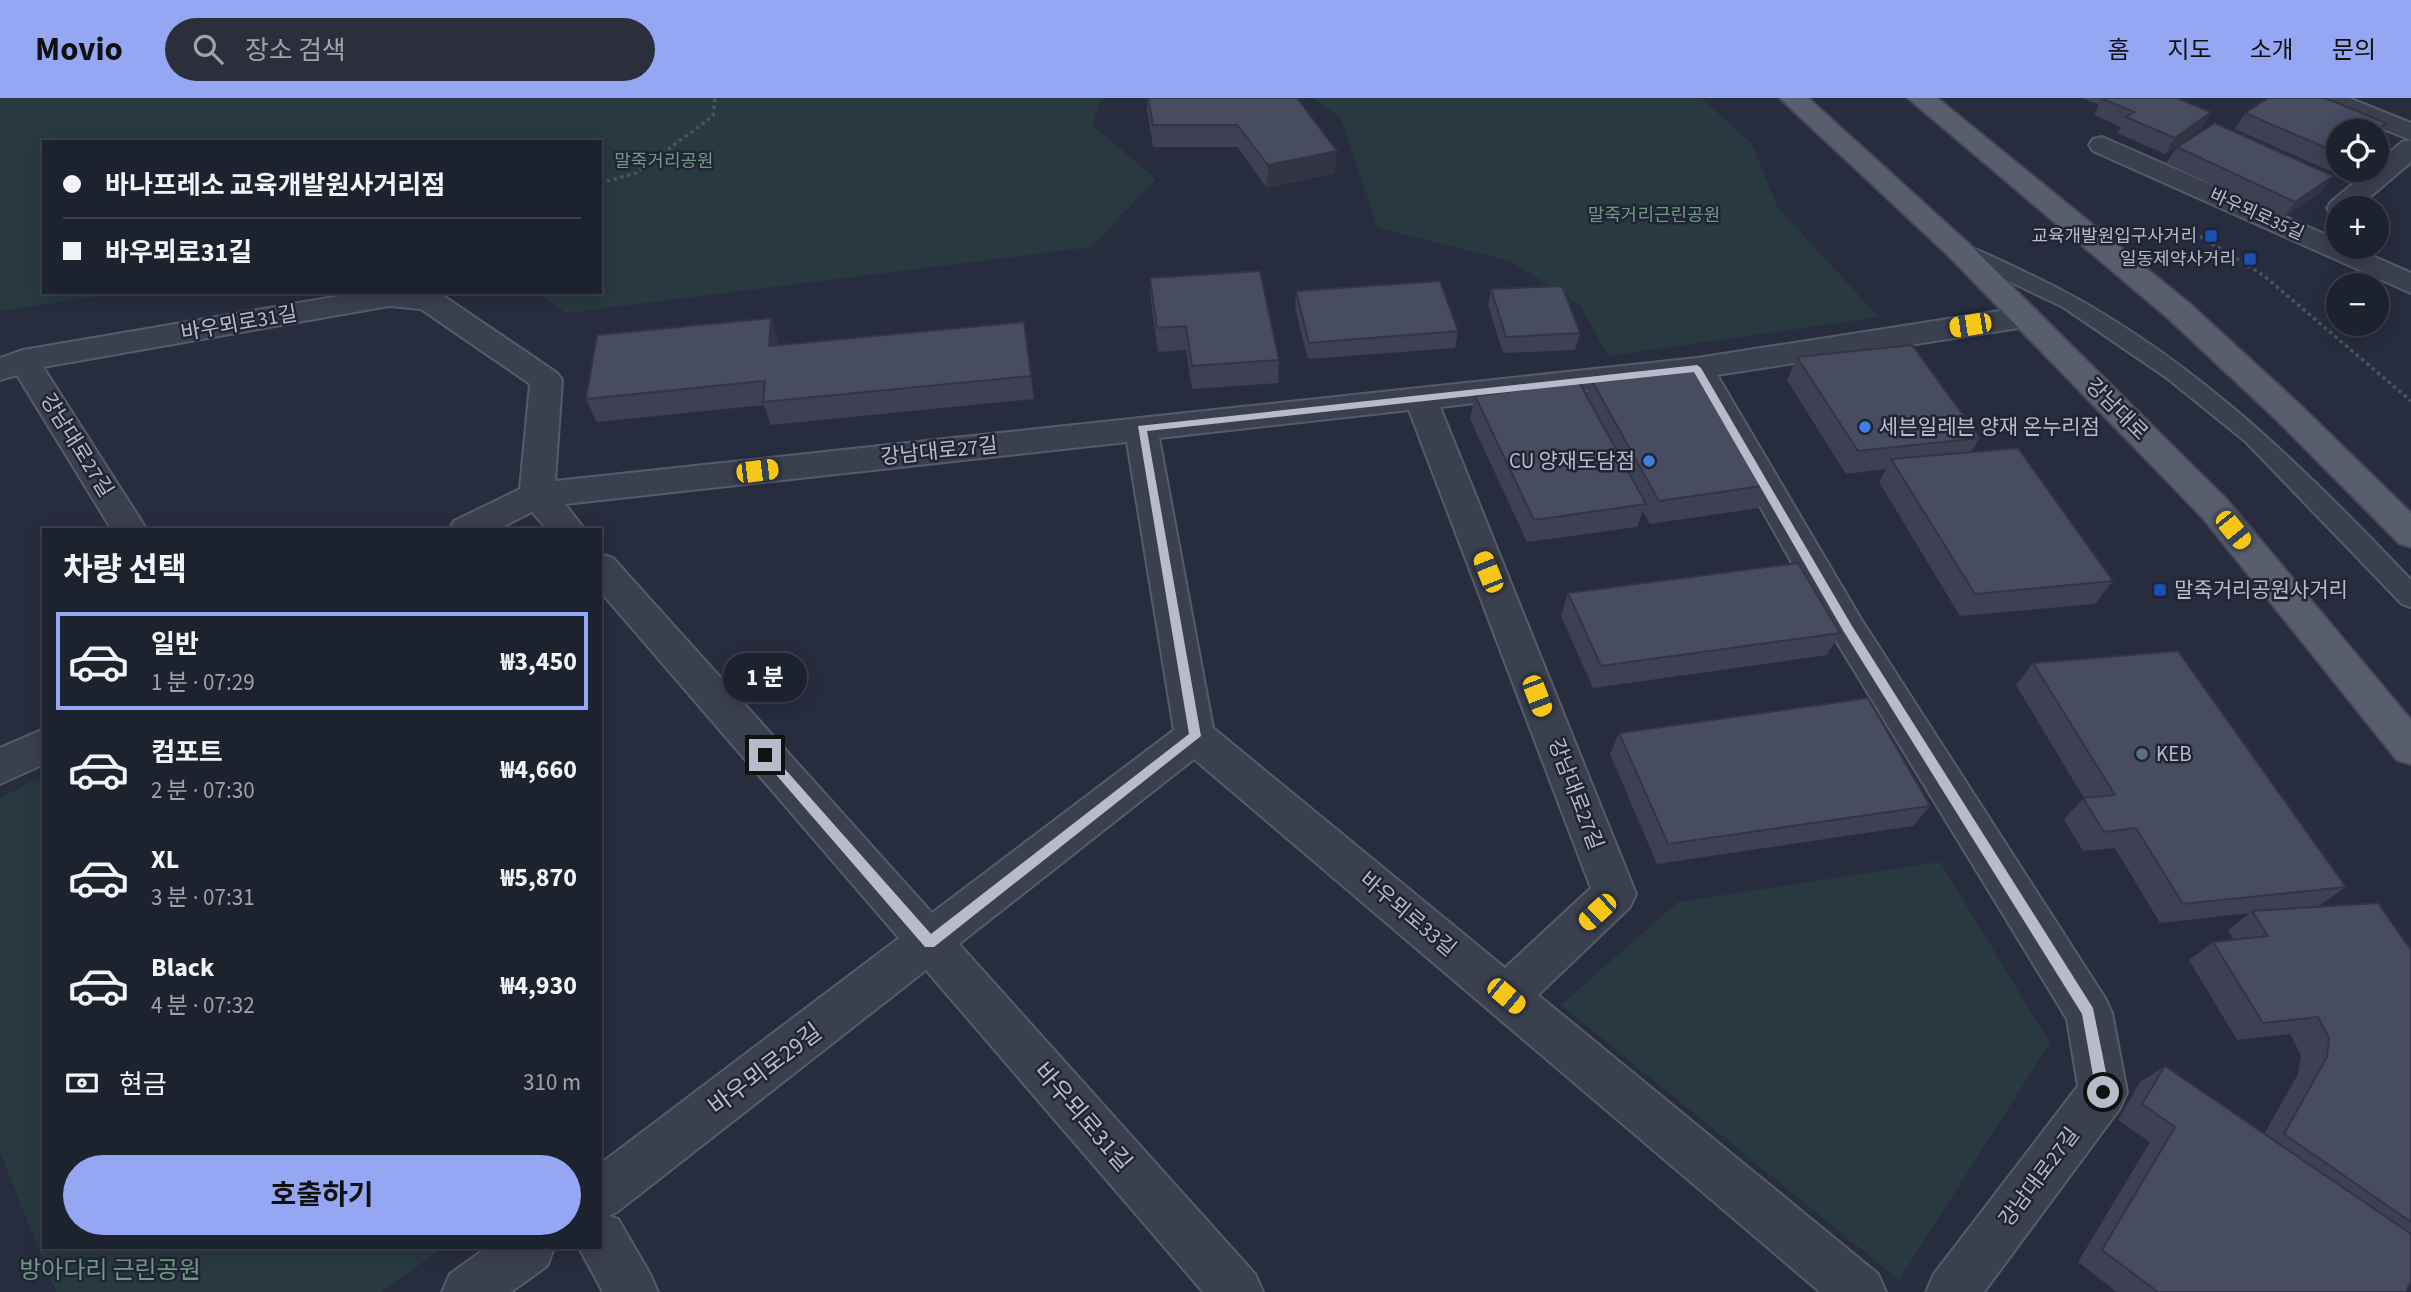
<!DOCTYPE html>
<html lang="ko">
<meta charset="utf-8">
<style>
:root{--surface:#1d222f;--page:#2a2f3b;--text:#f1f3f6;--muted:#a0a4aa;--line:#3b3f4b;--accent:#95a7f2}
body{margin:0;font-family:"Source Sans 3","Noto Sans KR",sans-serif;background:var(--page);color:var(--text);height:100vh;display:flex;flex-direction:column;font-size:26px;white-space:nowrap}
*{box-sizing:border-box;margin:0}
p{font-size:23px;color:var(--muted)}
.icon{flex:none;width:38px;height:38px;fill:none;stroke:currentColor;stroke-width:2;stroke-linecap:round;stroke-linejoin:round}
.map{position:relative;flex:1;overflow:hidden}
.sheet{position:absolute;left:42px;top:430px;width:560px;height:721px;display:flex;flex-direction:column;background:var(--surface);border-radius:0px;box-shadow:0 4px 18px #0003,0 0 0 2px var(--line)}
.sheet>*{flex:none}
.top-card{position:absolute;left:42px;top:42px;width:560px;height:154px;border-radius:0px;box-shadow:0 4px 18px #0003,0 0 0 2px var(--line);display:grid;align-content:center;height:154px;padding:0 21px;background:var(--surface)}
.tools{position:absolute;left:2326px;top:21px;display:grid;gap:14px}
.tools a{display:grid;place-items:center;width:63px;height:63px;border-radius:50%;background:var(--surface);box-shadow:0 4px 18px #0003,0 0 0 2px var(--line);font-size:35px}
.end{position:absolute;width:32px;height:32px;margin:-16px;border:9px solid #b8bbca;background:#111;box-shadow:0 0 0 4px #111}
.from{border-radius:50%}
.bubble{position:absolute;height:49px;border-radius:24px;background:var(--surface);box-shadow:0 4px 18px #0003,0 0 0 2px var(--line);font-size:23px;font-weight:700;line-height:49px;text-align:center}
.car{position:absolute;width:21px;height:42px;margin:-21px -10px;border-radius:9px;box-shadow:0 0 5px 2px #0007;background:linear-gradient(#f5c518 24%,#345 0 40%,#f5c518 0 76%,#345 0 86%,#f5c518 0)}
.top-card b{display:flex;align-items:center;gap:24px;height:66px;font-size:26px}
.top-card b+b{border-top:2px solid var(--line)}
.top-card i{width:18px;height:18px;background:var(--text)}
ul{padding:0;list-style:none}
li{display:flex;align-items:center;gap:21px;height:98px;margin:0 14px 10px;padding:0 7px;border:4px solid transparent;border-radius:0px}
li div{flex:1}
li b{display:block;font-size:26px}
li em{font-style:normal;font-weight:700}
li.active{border-color:var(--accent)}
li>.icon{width:63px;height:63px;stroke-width:1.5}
h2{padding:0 21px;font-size:32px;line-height:84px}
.pay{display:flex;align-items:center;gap:18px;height:77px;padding:0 21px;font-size:26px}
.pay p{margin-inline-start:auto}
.cta{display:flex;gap:14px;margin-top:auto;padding:14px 21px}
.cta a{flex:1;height:80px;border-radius:42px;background:var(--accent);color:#111;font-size:28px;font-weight:700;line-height:80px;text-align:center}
header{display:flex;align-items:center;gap:42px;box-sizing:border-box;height:98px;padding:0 35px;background:var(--accent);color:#111}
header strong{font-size:33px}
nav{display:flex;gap:38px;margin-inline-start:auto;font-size:24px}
.search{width:490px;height:63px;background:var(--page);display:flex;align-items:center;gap:18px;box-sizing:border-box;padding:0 24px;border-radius:38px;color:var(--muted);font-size:26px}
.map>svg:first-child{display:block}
</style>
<header>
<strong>Movio</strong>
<div class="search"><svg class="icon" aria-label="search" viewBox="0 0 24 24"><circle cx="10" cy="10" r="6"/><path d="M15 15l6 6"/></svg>장소 검색</div>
<nav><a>홈</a><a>지도</a><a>소개</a><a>문의</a></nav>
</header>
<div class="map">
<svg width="2411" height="1194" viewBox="0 0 2411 1194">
<rect width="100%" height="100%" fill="#272d3f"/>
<g fill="#293940">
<path d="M0 0H1102L1092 27 1156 81 1091 149 566 215 536 194H600V44H44V194H127L0 213Z"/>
<path d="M1312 0H1701L1752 46 1778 110 1879 219 1608 258 1580 207 1510 163 1378 130 1341 20Z"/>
<path d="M44 677V1150H442L382 1194H56L0 1054V700Z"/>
<path d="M1940 764 2050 945 1899 1182 1561 907 1678 804Z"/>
</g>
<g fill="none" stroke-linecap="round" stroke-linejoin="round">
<g stroke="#565b6a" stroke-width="4">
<path id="lane" d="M1959 146C1982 152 2005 165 2027 175 2178 245 2298 363 2411 482V509L2402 506 2246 344 2167 280 2063 209 1952 156 1949 152 1952 148Z"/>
</g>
<g stroke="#565b6a" stroke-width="4">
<g id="street">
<path d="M2313 0H2349L2411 25V42L2317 5Z"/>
<path d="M2102 39 2338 142V149H2352L2411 175V195L2093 53 2089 47 2093 41Z"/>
<path d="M2411 42V64L2357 110H2338V118L2331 116 2327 110 2331 104 2369 72H2376V66L2402 44Z"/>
<path d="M363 194 439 195 557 275 562 282 555 383 1697 260 2025 209 2036 212 2040 219 2036 226 2025 229 1717 277 1861 521 2105 900 2112 915 2127 994 2120 1010 1984 1194H1926L1934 1176 2078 988 2067 921 1835 541 1688 281 1440 309 1636 796 1630 809 1538 897 1878 1176 1886 1194H1820L1194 661 959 846 1255 1176 1263 1194H1203L926 872 617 1114 609 1118 618 1121 650 1176 658 1194H603L579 1150H600V1066L899 840 600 493V456L613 460 932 815 1174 632 1127 344 565 406 585 432H548L532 414 496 432H449L454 423 520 391 530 286 421 211 389 208 43 269 147 432H112L17 277 0 282V260L23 252ZM1409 312 1591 790 1505 870 1213 630 1159 340Z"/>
<path d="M44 631V666L0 686V650Z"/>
<path d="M486 1150H554L547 1168 511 1194H442L450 1176Z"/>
</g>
</g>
<g stroke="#454958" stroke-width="4">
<g id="primary">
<path d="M1780 0H1808L1969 146 2227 402 2411 622V666L2397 662 2203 420 1949 158Z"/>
<path d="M1908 0H1937L2190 206 2300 307 2411 415V449L2399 445 2278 323 2168 220Z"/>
</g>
</g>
<g stroke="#47565d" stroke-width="3.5" stroke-dasharray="3.5 3.5" stroke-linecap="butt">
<path d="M600 85 636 75 713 18 715 0"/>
<path d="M2188 131 2263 177 2411 303"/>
</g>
<use href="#lane" fill="#3b404f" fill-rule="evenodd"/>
<use href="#street" fill="#3b404f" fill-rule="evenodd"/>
<use href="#primary" fill="#595e6f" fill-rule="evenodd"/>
</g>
<g fill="#3d4153">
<path d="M1147 0H1297L1335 75 1267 90 1237 49H1153L1147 12Z"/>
<path d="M2082 0H2177L2211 14 2201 31 2165 56 2117 35 2121 29 2094 17 2099 7Z"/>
<path d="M2245 15 2338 33V67L2330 73 2235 31Z"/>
<path d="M2177 49 2333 78 2321 94 2283 120 2166 65Z"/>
<path d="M1150 180 1279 262 1278 285 1192 291 1186 252 1158 254 1151 204Z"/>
<path d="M1491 191 1580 235 1575 252 1503 255 1488 207Z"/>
<path d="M1296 193 1458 233 1455 250 1308 261 1295 210Z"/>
<path d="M771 220 778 243V248L1024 224 1034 301 771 327 764 307 597 324 586 301Z"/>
<path d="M1797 259 1980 340 1971 354 2113 483 2095 506 1960 518 1879 384 1886 371 1846 376 1787 282Z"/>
<path d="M1591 281 1769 387 1759 410 1650 426 1643 413 1637 429 1527 444 1470 321 1475 298 1587 297Z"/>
<path d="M1568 495 1840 535 1827 557 1593 590 1561 518Z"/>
<path d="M2033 565 2346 789 2319 808 2300 810 2411 852V1183L2406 1194H2117L2078 1164 2150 1044 2118 1022 2140 984 2165 968 2264 1036 2298 976 2301 957 2290 936 2237 942 2189 862 2213 844 2234 842 2228 832 2250 815 2160 825 2115 750 2083 753 2064 721 2084 700 2016 587Z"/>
<path d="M1619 635 1930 708 1913 728 1657 766 1610 656Z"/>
</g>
<g fill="#323544">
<path d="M2211 14 2201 31 2165 56 2175 40Z"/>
<path d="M2386 25 2376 37V33H2374Z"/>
<path d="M1337 53 1335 75 1267 90 1268 67Z"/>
<path d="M2338 63V67L2330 73Z"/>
<path d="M2333 78 2321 94 2283 120 2295 104Z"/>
<path d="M771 220 778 243 776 272 769 248Z"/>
</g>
<g fill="#474c61" stroke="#323544" stroke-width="2">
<path d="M1148 0H1297L1337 53 1268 67 1237 27H1153Z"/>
<path d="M2104 0H2177L2211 14 2175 40 2126 19 2134 14 2103 1Z"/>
<path d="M2268 0H2325L2386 25 2374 33H2338V55L2245 15Z"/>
<path d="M2215 25 2333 78 2295 104 2177 49Z"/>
<path d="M1260 173 1279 262 1192 268 1186 228 1157 230 1150 180Z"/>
<path d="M1440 183 1458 233 1309 245 1296 193Z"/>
<path d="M1562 188 1580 235 1506 239 1491 191Z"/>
<path d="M771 220 769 248 1024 224 1031 278 763 304 765 283 586 301 597 237Z"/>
<path d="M1912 247 1980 340 1858 353 1797 259Z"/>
<path d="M1693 268 1769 387 1659 403 1591 281Z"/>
<path d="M1579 284 1646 406 1534 422 1475 298Z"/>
<path d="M2018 350 2113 483 1975 496 1891 361Z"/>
<path d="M1798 465 1840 535 1601 568 1568 495Z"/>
<path d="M2178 553 2346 789 2183 806 2136 730 2104 734 2083 700 2115 697 2033 565Z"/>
<path d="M1868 600 1930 708 1668 746 1619 635Z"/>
<path d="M2378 805 2411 852V1124L2284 1036 2327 959 2329 940 2318 919 2263 925 2213 844 2268 838 2252 813Z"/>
<path d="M2165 968 2411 1136V1183L2406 1194H2158L2102 1152 2175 1029 2142 1006Z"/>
</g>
<path fill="#b8bbca" d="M1697 267 1701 270 1852 528 2093 910 2110 994 2108 999 2103 1001 2096 994 2082 916 1844 534 1694 274 1147 333 1201 638 934 849H925L759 657 765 652 769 653 931 836 1189 636 1138 328Z"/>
<g fill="#1a4fb4" stroke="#202534" stroke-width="2.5">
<rect x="2204" y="131" width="14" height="14" rx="3.5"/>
<rect x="2243" y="154" width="14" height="14" rx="3.5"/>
<rect x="2153" y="485" width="14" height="14" rx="3.5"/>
</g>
<g fill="#3f7fe0" stroke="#202534" stroke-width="2.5">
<circle cx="1865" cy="329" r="7"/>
<circle cx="1649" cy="363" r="7"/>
</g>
<circle fill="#5c6f8a" stroke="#202534" stroke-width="2.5" cx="2142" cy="656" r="7"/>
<g text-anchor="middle" stroke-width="5" stroke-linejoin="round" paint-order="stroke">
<g font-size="18" fill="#719982" stroke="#202534">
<text x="664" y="69">말죽거리공원</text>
<text x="1654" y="123">말죽거리근린공원</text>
</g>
<g font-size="18" fill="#b8bbca" stroke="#202534">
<text transform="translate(2257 116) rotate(24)" y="6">바우뫼로35길</text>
</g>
<g font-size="18" fill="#b8bbca" stroke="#202534" text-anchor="end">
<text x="2197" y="144">교육개발원입구사거리</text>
<text x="2236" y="167">일동제약사거리</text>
</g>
<g font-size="21" fill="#b8bbca" stroke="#202534">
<text transform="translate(239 225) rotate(-10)" y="7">바우뫼로31길</text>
<text transform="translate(2117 311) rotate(45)" y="7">강남대로</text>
<text transform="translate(77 347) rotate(58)" y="7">강남대로27길</text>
<text transform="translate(939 353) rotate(-6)" y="7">강남대로27길</text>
<text transform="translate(1576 696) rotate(69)" y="7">강남대로27길</text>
<text transform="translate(1408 816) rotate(40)" y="7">바우뫼로33길</text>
<text transform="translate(2039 1079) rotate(-53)" y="7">강남대로27길</text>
</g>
<g font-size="21" fill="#b8bbca" stroke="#202534" text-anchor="start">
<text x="1879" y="336">세븐일레븐 양재 온누리점</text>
<text x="1635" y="370" text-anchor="end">CU 양재도담점</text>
<text x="2174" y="499">말죽거리공원사거리</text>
<text x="2156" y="663">KEB</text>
</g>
<g font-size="24" fill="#b8bbca" stroke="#202534">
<text transform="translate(765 971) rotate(-37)" y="8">바우뫼로29길</text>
<text transform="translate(1083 1019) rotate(49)" y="8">바우뫼로31길</text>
</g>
<g font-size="24" fill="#719982" stroke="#202534">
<text x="110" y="1180">방아다리 근린공원</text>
</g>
</g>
</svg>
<div class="tools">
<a><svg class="icon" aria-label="locate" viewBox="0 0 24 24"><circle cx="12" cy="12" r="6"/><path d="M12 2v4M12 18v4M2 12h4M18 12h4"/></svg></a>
<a>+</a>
<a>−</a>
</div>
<i class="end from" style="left:2103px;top:994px"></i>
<i class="end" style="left:765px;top:657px"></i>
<div class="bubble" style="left:723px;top:555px;width:84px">1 분</div>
<i class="car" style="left:1970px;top:227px;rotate:261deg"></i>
<i class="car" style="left:757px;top:373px;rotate:83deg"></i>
<i class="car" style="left:2233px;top:432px;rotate:141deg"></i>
<i class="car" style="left:1488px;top:474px;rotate:338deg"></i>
<i class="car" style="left:1537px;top:598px;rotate:159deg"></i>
<i class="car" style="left:1597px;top:814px;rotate:227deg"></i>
<i class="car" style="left:1506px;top:898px;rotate:130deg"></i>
<div class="top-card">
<b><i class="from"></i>바나프레소 교육개발원사거리점</b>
<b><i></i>바우뫼로31길</b>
</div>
<section class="sheet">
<h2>차량 선택</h2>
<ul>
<li class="active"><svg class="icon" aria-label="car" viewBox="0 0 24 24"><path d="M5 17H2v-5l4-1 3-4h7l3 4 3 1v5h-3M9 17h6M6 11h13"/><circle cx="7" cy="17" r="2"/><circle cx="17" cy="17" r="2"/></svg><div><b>일반</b><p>1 분 · 07:29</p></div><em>₩3,450</em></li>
<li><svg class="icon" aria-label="car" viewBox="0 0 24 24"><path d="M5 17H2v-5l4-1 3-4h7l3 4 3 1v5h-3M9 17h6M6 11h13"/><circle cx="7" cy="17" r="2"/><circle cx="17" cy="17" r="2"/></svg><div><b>컴포트</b><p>2 분 · 07:30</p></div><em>₩4,660</em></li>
<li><svg class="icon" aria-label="car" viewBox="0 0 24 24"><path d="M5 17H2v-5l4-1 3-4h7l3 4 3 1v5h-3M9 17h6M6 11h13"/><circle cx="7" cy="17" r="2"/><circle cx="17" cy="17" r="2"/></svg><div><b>XL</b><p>3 분 · 07:31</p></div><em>₩5,870</em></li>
<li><svg class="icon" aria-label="car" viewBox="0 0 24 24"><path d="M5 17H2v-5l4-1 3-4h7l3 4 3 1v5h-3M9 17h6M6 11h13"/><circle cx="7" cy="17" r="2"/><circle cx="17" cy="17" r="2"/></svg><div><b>Black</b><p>4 분 · 07:32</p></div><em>₩4,930</em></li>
</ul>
<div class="pay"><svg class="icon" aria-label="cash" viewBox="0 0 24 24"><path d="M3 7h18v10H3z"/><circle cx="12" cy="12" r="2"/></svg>현금<p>310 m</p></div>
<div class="cta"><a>호출하기</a></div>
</section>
</div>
